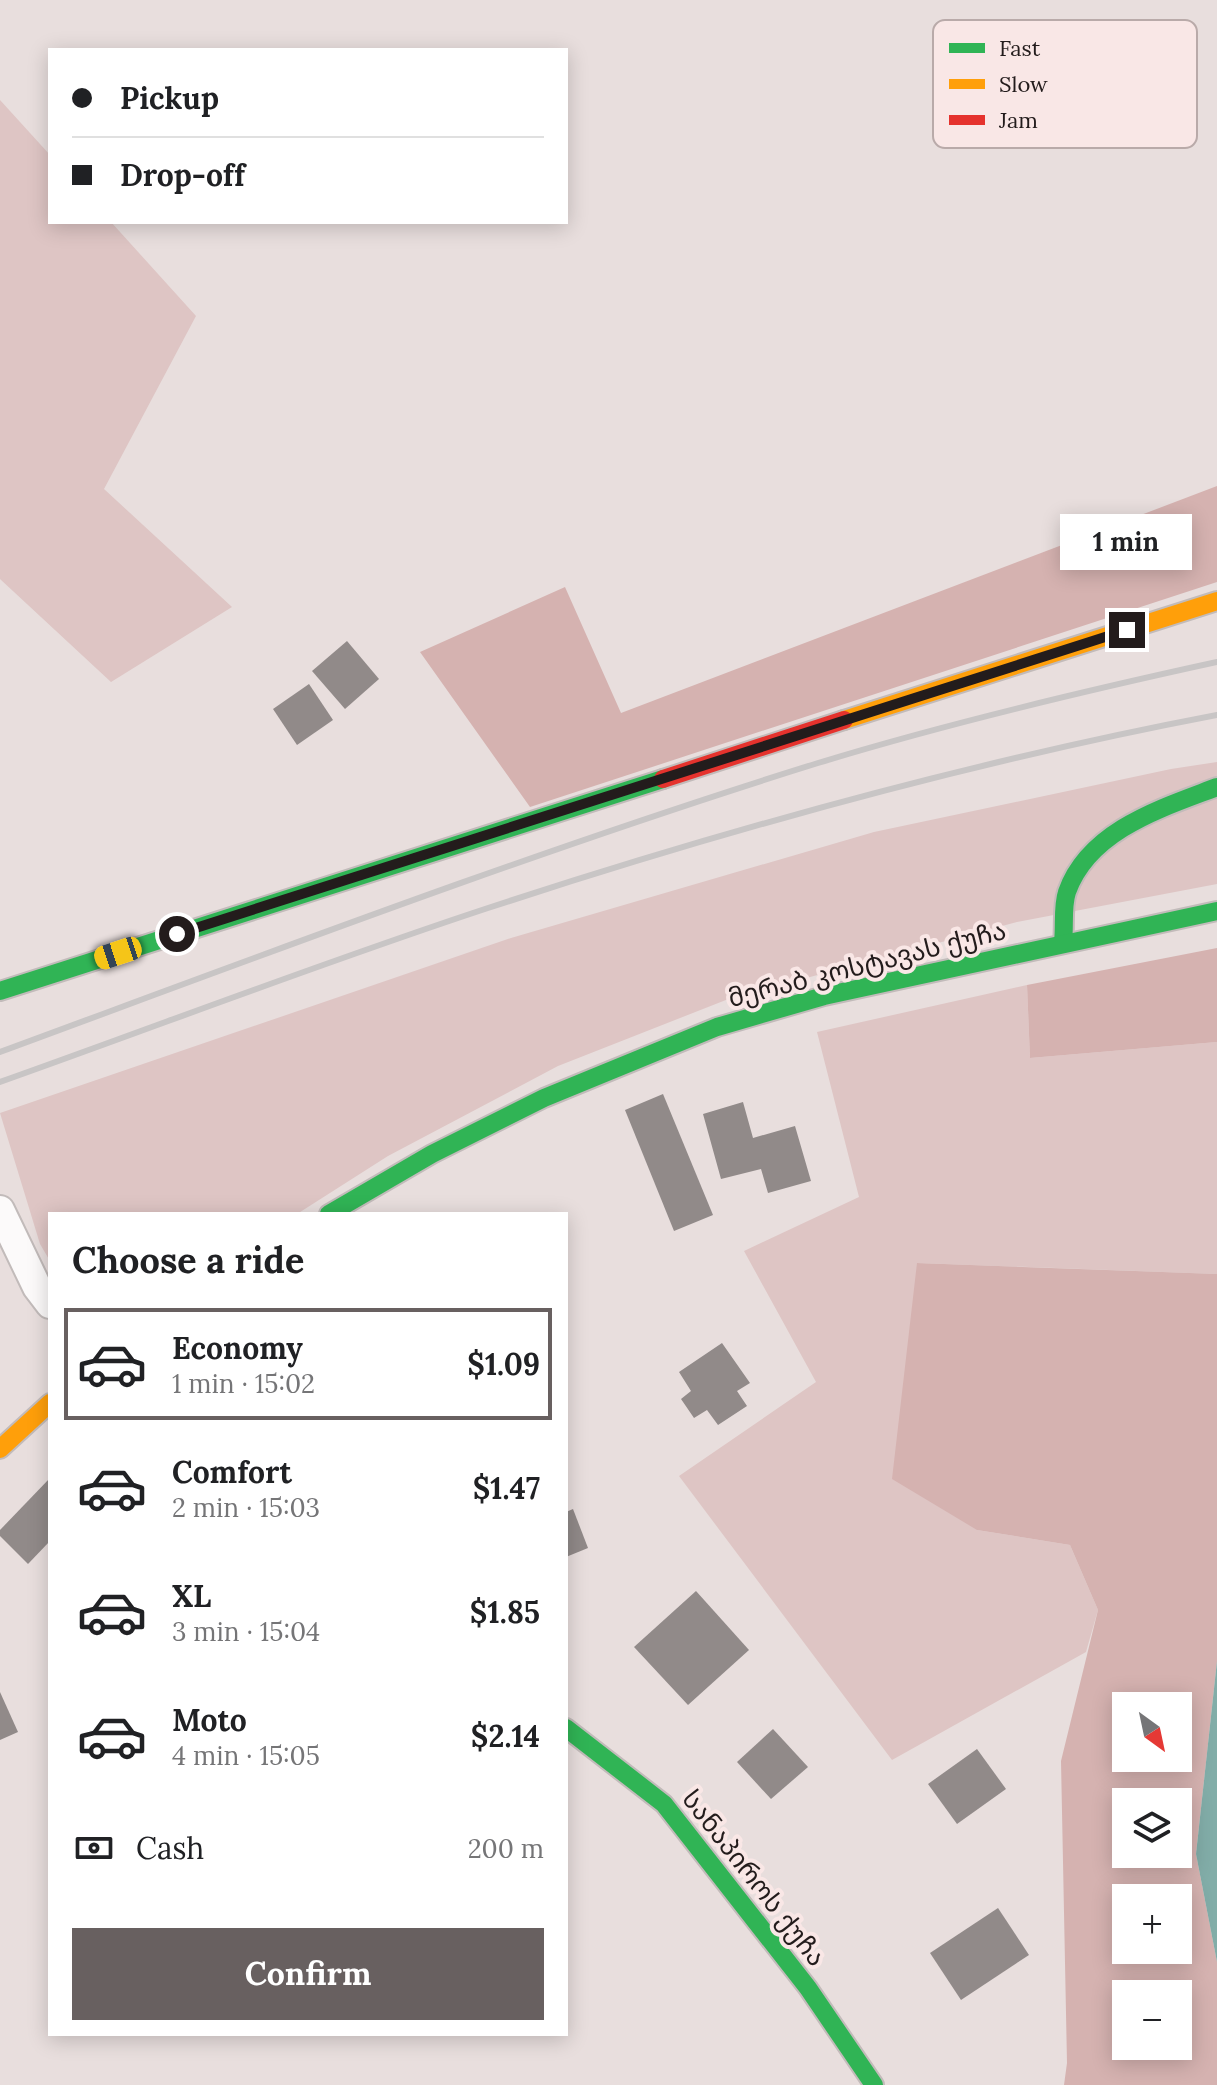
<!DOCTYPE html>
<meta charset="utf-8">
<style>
:root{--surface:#fff;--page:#f6f6f6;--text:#202124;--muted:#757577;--line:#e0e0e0;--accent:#686060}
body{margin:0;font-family:Lora,"Noto Sans Georgian",serif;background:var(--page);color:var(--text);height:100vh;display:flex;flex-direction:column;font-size:30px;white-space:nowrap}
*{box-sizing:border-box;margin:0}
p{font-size:26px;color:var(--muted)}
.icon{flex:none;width:44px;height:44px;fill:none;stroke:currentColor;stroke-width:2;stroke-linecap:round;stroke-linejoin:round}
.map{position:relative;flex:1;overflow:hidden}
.panel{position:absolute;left:48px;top:1212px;width:520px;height:824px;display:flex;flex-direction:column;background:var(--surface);border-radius:0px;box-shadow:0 4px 20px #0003}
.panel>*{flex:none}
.hud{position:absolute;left:48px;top:48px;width:520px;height:176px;border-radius:0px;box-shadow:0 4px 20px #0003;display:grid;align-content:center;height:176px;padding:0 24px;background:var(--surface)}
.needle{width:52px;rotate:147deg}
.fabs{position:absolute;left:1112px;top:1692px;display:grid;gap:16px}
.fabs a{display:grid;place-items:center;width:80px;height:80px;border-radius:0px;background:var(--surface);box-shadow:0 4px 20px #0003;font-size:40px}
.end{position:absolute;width:36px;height:36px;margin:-18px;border:10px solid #231c1c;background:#fff;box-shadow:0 0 0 4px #fff}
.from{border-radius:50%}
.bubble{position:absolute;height:56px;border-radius:0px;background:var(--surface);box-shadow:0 4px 20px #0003;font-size:26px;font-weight:700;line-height:56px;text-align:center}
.car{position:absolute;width:24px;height:48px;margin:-24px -12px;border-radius:10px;box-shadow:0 0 6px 2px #0007;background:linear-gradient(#f5c518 24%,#345 0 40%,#f5c518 0 76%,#345 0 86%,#f5c518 0)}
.hud b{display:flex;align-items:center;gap:28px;height:76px;font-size:30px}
.hud b+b{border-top:2px solid var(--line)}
.hud i{width:20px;height:20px;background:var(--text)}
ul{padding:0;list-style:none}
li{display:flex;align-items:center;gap:24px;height:112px;margin:0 16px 12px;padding:0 8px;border:4px solid transparent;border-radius:0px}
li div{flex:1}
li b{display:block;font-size:30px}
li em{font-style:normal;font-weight:700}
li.selected{border-color:var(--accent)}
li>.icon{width:72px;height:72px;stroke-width:1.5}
h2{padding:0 24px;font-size:36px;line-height:96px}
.pay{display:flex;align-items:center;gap:20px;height:88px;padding:0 24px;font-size:30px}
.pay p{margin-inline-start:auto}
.button{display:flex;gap:16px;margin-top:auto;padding:16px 24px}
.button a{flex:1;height:92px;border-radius:0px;background:var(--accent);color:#fff;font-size:32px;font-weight:700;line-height:92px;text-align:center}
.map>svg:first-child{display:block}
</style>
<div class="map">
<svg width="1217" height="2085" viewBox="0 0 1217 2085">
<rect width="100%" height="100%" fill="#e8dedd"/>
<g fill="#dec5c4">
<path d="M0 100 50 155V222H111L196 316 104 489 232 607 111 682 0 579Z"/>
<path d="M1217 762V884L1017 922 731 998 558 1066 388 1156 297 1214H50V1261L40 1244 0 1113 511 938 874 832 1171 769Z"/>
<path d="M1027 985 1030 1058 1217 1042V1274L918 1263 977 1530 1070 1545 1098 1610 1086 1652 892 1760 679 1476 816 1382 744 1251 859 1197 817 1032Z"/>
</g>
<g fill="#d5b2b0" fill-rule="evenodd">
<path d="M1217 486V582L530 807 420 652 565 587 621 713Z"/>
<path d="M1217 948V1042L1030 1058 1027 985Z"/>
<path d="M917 1263 1217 1274V1661L1196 1854 1217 1962V2085H1064L1067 2063 1061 1761 1098 1610 1070 1545 977 1530 892 1479ZM1126 1706H1178V1758H1126ZM1126 1802H1178V1854H1126ZM1126 1898H1178V1950H1126ZM1126 1994H1178V2046H1126Z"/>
</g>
<path fill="#82ada8" d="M1217 1661V1962L1196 1854Z"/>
<g fill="#918a89">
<path d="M347 641 379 679 345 709 312 671Z"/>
<path d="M309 684 333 720 297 745 273 709Z"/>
<path d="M663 1094 713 1215 674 1231 625 1110Z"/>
<path d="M743 1102 753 1138 795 1126 811 1181 768 1193 761 1169 721 1179 703 1114Z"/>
<path d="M722 1343 750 1383 737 1391 747 1406 718 1425 707 1410 694 1418 681 1399 691 1391 679 1372Z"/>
<path d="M50 1478V1541L28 1564 0 1536V1530Z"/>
<path d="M573 1509 588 1548 566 1557V1512Z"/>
<path d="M696 1591 749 1650 688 1705 634 1647Z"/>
<path d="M0 1692 18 1732 0 1740Z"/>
<path d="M773 1729 808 1767 771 1799 737 1762Z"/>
<path d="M977 1749 1006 1789 957 1824 928 1784Z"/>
<path d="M998 1908 1029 1955 961 2000 930 1953Z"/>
</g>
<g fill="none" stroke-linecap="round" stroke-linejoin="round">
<g stroke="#c2bbba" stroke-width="32">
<path id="street" d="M0 1210 37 1287 50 1304"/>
</g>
<g stroke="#c2bbba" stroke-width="22">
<g id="fast">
<path d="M1063 942C1065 926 1062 907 1067 892 1089 830 1162 808 1217 787"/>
<path d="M0 991 663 779"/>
<path d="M329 1214 432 1154 544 1098 717 1027 824 996 1217 911"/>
<path d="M566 1728 664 1804 808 1988 874 2085"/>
</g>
</g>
<g stroke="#c2bbba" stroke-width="22">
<g id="slow">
<path d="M844 720 1217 601"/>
<path d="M0 1449 50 1403"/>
</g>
</g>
<g stroke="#c2bbba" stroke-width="22">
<path id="jam" d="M663 779 844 720"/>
</g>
<use href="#street" stroke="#fcfafa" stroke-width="28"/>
<use href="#fast" stroke="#30b455" stroke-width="18"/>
<use href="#slow" stroke="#ff9f0a" stroke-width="18"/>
<use href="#jam" stroke="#e5322d" stroke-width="18"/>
<g stroke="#c8c5c5" stroke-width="6">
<path d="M0 1052C271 952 542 849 818 763 949 723 1084 691 1217 662"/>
<path d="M0 1082C163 1024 324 962 488 908 726 830 970 762 1217 715"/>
</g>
</g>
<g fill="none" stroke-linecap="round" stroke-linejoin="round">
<path stroke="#231c1c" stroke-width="10" d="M177 934 1127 630"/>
</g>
<g text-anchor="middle" stroke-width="8" stroke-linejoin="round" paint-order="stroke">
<g font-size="26" fill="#231c1c" stroke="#f9e7e6">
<text transform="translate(867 964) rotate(-14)" y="9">მერაბ კოსტავას ქუჩა</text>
<text transform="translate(754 1878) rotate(52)" y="9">სანაპიროს ქუჩა</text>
</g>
</g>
<rect x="933" y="20" width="264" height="128" rx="12" fill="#f9e7e6" stroke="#b9aaa9" stroke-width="2"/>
<rect x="949" y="43" width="36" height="10" fill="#30b455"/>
<rect x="949" y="79" width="36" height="10" fill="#ff9f0a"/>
<rect x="949" y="115" width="36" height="10" fill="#e5322d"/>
<g font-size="22" fill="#231c1c">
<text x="999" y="56">Fast</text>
<text x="999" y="92">Slow</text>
<text x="999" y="128">Jam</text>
</g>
</svg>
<div class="fabs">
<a><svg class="needle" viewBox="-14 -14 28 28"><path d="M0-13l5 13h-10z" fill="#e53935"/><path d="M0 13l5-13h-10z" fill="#757577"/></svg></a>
<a><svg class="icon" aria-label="layers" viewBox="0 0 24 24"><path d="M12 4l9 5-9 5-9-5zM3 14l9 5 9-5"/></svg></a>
<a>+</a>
<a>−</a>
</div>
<i class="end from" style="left:177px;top:934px"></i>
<i class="end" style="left:1127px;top:630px"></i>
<div class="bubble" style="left:1060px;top:514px;width:132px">1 min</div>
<i class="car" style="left:118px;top:953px;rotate:252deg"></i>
<div class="hud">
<b><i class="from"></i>Pickup</b>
<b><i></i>Drop-off</b>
</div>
<section class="panel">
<h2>Choose a ride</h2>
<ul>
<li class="selected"><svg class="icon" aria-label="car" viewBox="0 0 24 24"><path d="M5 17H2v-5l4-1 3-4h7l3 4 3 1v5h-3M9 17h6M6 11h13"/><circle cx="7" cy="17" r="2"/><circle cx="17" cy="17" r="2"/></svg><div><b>Economy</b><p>1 min · 15:02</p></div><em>$1.09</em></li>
<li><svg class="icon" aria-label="car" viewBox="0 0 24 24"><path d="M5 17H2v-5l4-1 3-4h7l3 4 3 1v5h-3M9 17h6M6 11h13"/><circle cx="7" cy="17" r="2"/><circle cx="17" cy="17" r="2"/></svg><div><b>Comfort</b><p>2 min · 15:03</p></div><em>$1.47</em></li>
<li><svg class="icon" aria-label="car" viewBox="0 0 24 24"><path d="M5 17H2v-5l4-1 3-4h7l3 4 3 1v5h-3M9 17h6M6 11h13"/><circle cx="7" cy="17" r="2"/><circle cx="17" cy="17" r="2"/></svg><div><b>XL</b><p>3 min · 15:04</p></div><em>$1.85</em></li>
<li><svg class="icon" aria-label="car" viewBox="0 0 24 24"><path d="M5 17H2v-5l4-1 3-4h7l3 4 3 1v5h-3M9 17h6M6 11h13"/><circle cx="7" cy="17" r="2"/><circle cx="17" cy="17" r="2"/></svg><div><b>Moto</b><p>4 min · 15:05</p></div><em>$2.14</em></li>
</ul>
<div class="pay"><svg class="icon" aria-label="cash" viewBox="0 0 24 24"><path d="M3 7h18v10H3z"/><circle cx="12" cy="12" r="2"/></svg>Cash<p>200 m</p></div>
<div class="button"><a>Confirm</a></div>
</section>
</div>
